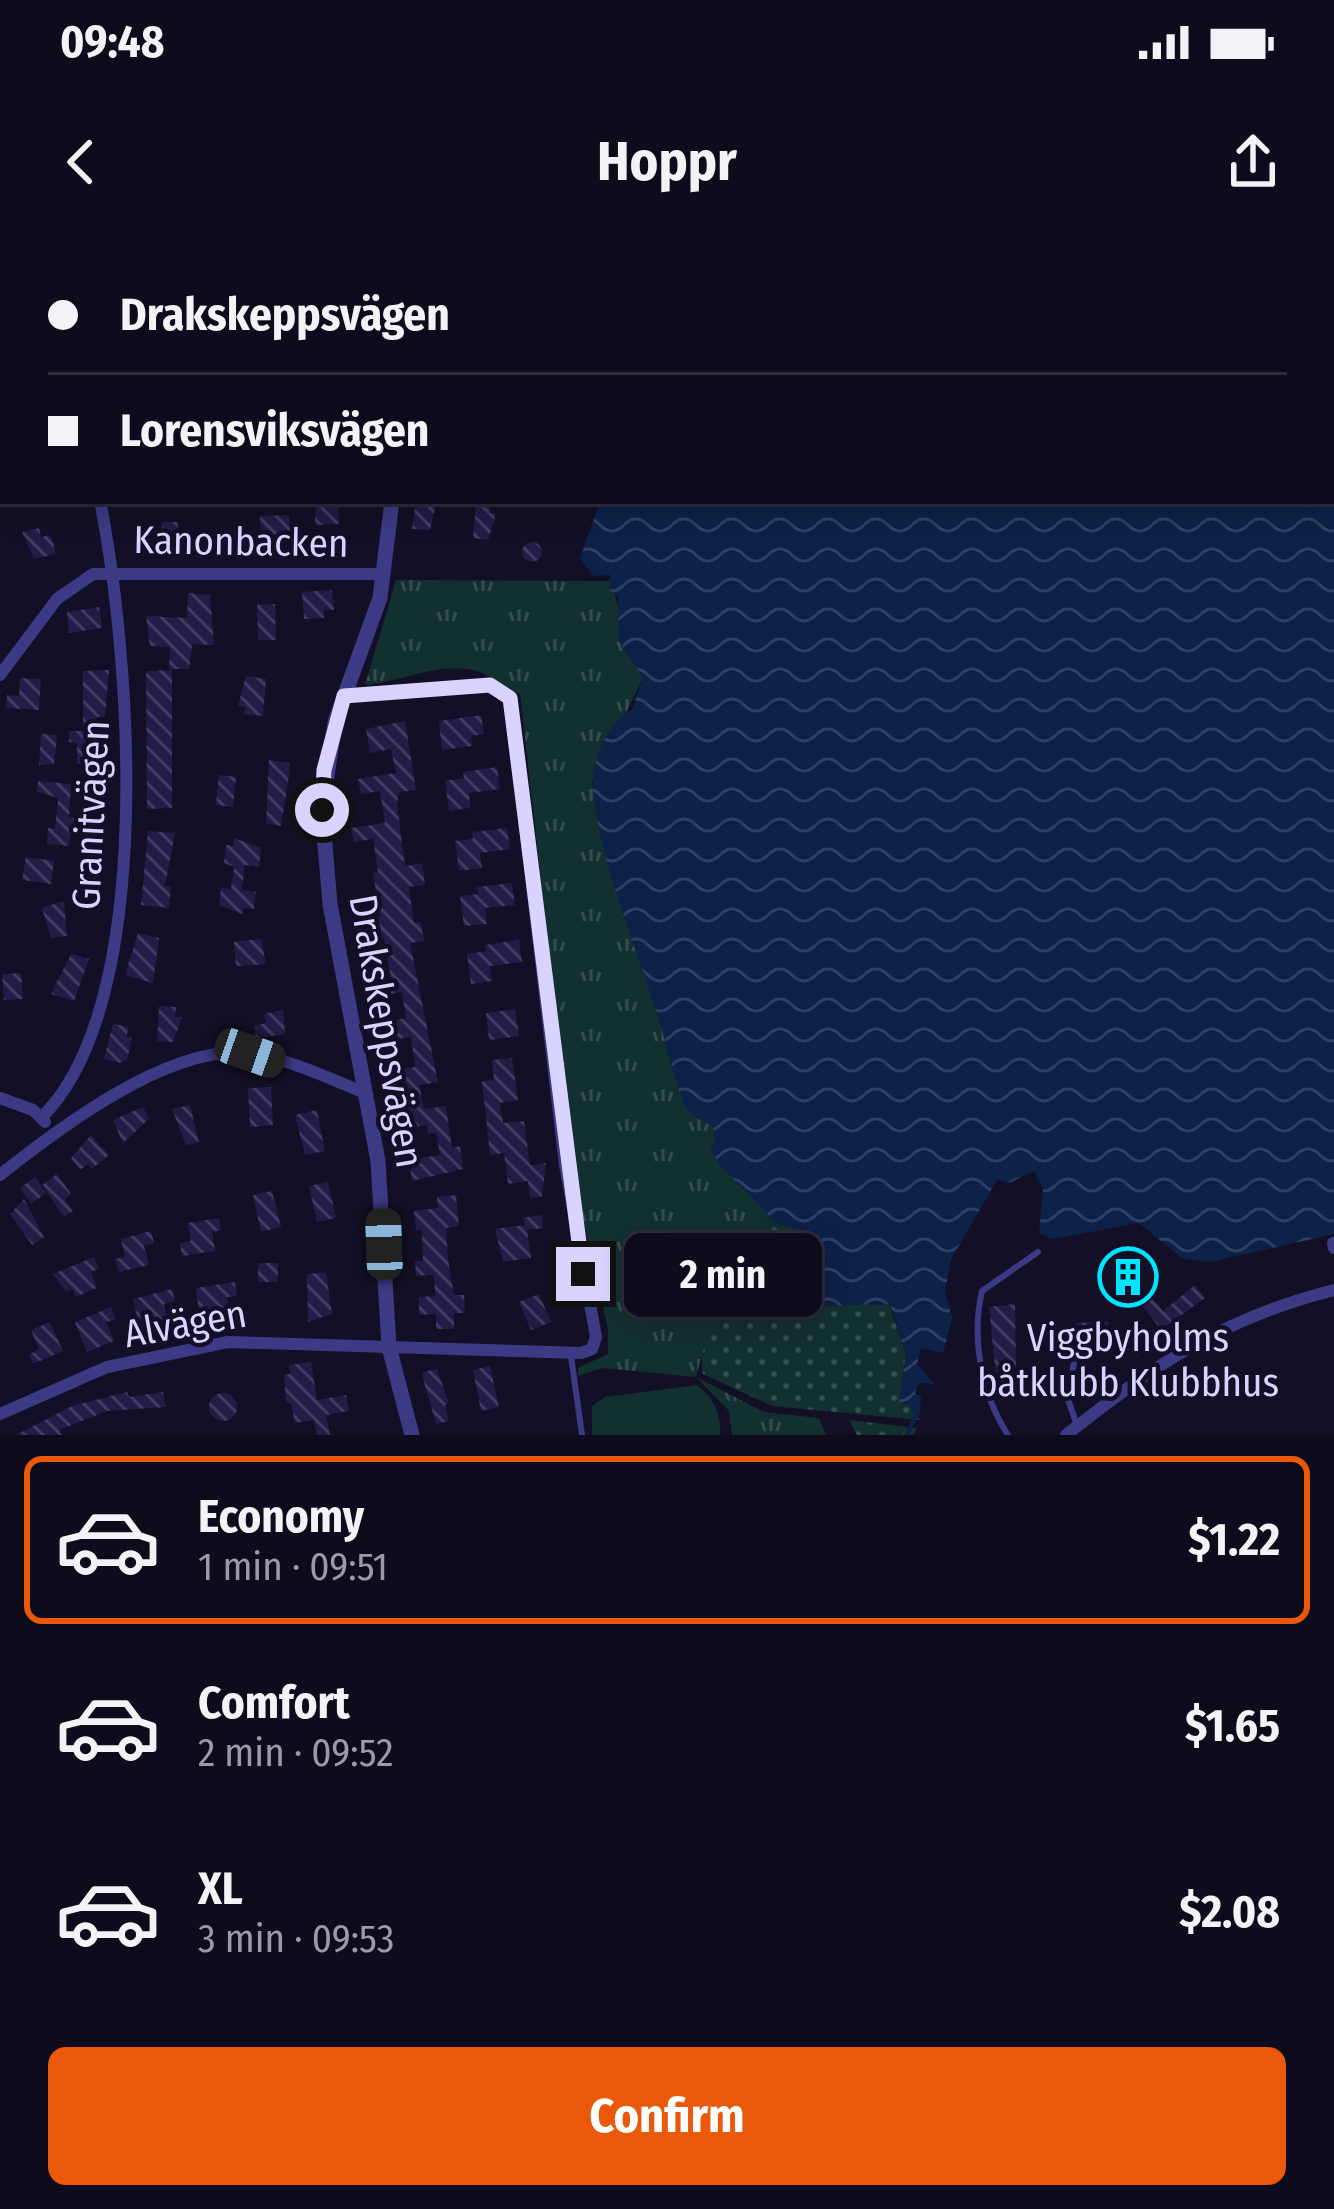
<!DOCTYPE html>
<meta charset="utf-8">
<style>
:root{--surface:#0e0b1c;--page:#171425;--text:#f1f3f6;--muted:#9b9ba3;--line:#2e2b3b;--accent:#ea580c}
body{margin:0;font-family:"Fira Sans Condensed",sans-serif;background:var(--page);color:var(--text);height:100vh;display:flex;flex-direction:column;font-size:45px;white-space:nowrap}
*{box-sizing:border-box;margin:0}
p{font-size:39px;color:var(--muted)}
.icon{flex:none;width:66px;height:66px;fill:none;stroke:currentColor;stroke-width:2;stroke-linecap:round;stroke-linejoin:round}
.map{position:relative;height:1195px;overflow:hidden}
.details{display:flex;flex-direction:column;background:var(--surface);flex:1}
.details>*{flex:none}
.hud{position:absolute;left:0px;top:0px;width:1335px;height:264px;box-shadow:0 6px 30px #0003,0 0 0 3px var(--line);display:grid;align-content:center;height:264px;padding:0 48px;background:var(--surface)}
.end{position:absolute;width:54px;height:54px;margin:-27px;border:15px solid #d9d4ff;background:#111;box-shadow:0 0 0 6px #111}
.from{border-radius:50%}
.bubble{position:absolute;height:84px;border-radius:18px;background:var(--surface);box-shadow:0 6px 30px #0003,0 0 0 3px var(--line);font-size:39px;font-weight:700;line-height:84px;text-align:center}
.car{position:absolute;width:36px;height:72px;margin:-36px -18px;border-radius:15px;box-shadow:0 0 9px 3px #0007;background:linear-gradient(#222 24%,#8ab4d8 0 40%,#222 0 76%,#8ab4d8 0 86%,#222 0)}
.hud b{display:flex;align-items:center;gap:42px;height:114px;font-size:45px}
.hud b+b{border-top:3px solid var(--line)}
.hud i{width:30px;height:30px;background:var(--text)}
ul{padding:21px 0 0;list-style:none}
li{display:flex;align-items:center;gap:36px;height:168px;margin:0 24px 18px;padding:0 24px;border:6px solid transparent;border-radius:18px}
li div{flex:1}
li b{display:block;font-size:45px}
li em{font-style:normal;font-weight:700}
li.selected{border-color:var(--accent)}
li>.icon{width:108px;height:108px;stroke-width:1.5}
.button{display:flex;gap:24px;margin-top:auto;padding:24px 48px}
.button a{flex:1;height:138px;border-radius:18px;background:var(--accent);color:#fff;font-size:48px;font-weight:700;line-height:138px;text-align:center}
.status{display:flex;justify-content:space-between;align-items:center;height:84px;padding:0 60px;background:var(--surface);direction:ltr}
.status svg{height:33px;fill:currentColor}
header{display:flex;justify-content:space-between;align-items:center;height:156px;padding:0 48px;background:var(--surface);font-size:54px;font-weight:700}
.map>svg:first-child{display:block}
</style>
<div class="status"><b>09:48</b><svg viewBox="0 0 49 12"><path d="M0 12V9h3v3zM5 12V6h3v6zM10 12V3h3v9zM15 12V0h3v12zM26 1h20v11H26zM47 4h2v5h-2z"/></svg></div>
<header><svg class="icon" aria-label="back" viewBox="0 0 24 24"><path d="M15 5l-7 7 7 7"/></svg>Hoppr<svg class="icon" aria-label="share" viewBox="0 0 24 24"><path d="M12 15V3M7 8l5-5 5 5M5 13v7h14v-7"/></svg></header>
<div class="map">
<svg width="1334" height="1195" viewBox="0 0 1334 1195">
<defs>
<pattern id="grass-dots" width="8" height="8" patternUnits="userSpaceOnUse" patternTransform="scale(3)"><rect width="8" height="8" fill="#12302f"/><path d="M2 2h.1M6 6h.1" fill="none" stroke="#344d4e" stroke-width="1.8" stroke-linecap="round"/></pattern>
<pattern id="forest-firs" width="22" height="20" patternUnits="userSpaceOnUse" patternTransform="scale(3)"><rect width="22" height="20" fill="#12302f"/><path d="M5 1l3.5 6h-7zM16 11l3.5 6h-7z" fill="#344d4e"/></pattern>
<pattern id="park-tufts" width="24" height="20" patternUnits="userSpaceOnUse" patternTransform="scale(3)"><rect width="24" height="20" fill="#12302f"/><path d="M3 7l-1-3M5 7V3M7 7l1-3M15 17l-1-3M17 17v-4M19 17l1-3" fill="none" stroke="#344d4e"/></pattern>
<pattern id="water-waves" width="16" height="10" patternUnits="userSpaceOnUse" patternTransform="scale(3)"><rect width="16" height="10" fill="#0c2248"/><path d="M0 5q4-4 8 0t8 0" fill="none" stroke="#2f4163"/></pattern>
<pattern id="building-back-hatch" width="6" height="6" patternUnits="userSpaceOnUse" patternTransform="scale(3)"><rect width="6" height="6" fill="#241b47"/><path d="M-1 5l2 2M0 0l6 6M5-1l2 2" fill="none" stroke="#433b63"/></pattern>
</defs>
<rect width="100%" height="100%" fill="#130f26"/>
<g fill="url(#grass-dots)">
<path d="M769 975 794 988 796 1030 806 1037 819 1066 889 1064 906 1114 899 1163 910 1164 920 1180 772 1166 703 1134C692 1100 751 1009 769 975Z"/>
<path d="M849 1180 917 1188 913 1195H857Z"/>
</g>
<path fill="url(#forest-firs)" d="M696 1137 759 1182 757 1195H732L729 1171Z"/>
<path fill="url(#park-tufts)" d="M396 340 611 341 622 381 619 401 643 438 592 543 611 632 647 732 672 828 713 886 719 924 769 975 707 1096 696 1137 764 1172 819 1178 826 1195H757L758 1182 696 1137 603 1128 578 1136V1128L608 1114V1089L576 948 520 454C505 446 485 431 468 429 432 424 400 442 365 445Z"/>
<path fill="#12302f" d="M697 1145C715 1159 721 1173 720 1195H592V1166L605 1157Z"/>
<path fill="url(#water-waves)" d="M500 0H1334V994L1210 1022 1183 1019 1139 983 1052 999 1039 993 1043 949 1034 931 1009 943 997 940 951 1019 945 1051 952 1078 943 1113 921 1108 917 1124 934 1144 919 1143 915 1153 921 1156 920 1173 913 1175 910 1164 899 1163 906 1114 890 1064 819 1066 806 1037 796 1030 794 988 776 983 719 924 710 908 716 901 713 886C706 884 697 878 691 874 682 868 669 818 666 805 644 720 601 636 593 548 591 523 608 479 632 470L643 438 619 401 618 356 608 349 611 335 594 336 580 319 600 261H1332V3Z"/>
<g fill="none" stroke-linecap="round" stroke-linejoin="round">
<path stroke="#0c2248" stroke-width="4.5" d="M906 1195 917 1174"/>
</g>
<g fill="url(#building-back-hatch)">
<path d="M416 261H437L430 290 412 289Z"/>
<path d="M338 262 339 284 315 285 316 263Z"/>
<path d="M476 262 491 263 490 273 496 274 488 300 473 298Z"/>
<path d="M289 275 291 298 261 295 260 276Z"/>
<path d="M162 282H178L177 302 161 301Z"/>
<path d="M39 288 41 297 51 295 56 314 34 319 22 292Z"/>
<circle cx="532" cy="312" r="10"/>
<path d="M332 350 334 370H324V378L304 379 302 352Z"/>
<path d="M188 353 210 355 214 405 192 404 189 429H169L170 407 150 406 146 376 187 378Z"/>
<path d="M275 364 276 400H258L257 365Z"/>
<path d="M99 367 102 388 69 393 67 372Z"/>
<path d="M109 430 105 477H97L98 524H77V503L69 502V491H83V431Z"/>
<path d="M172 430V568L147 569 146 431Z"/>
<path d="M246 436 266 439 263 476 244 474 245 467 238 466Z"/>
<path d="M20 438 41 439 39 470 6 468 7 455 19 456Z"/>
<path d="M481 475 484 494 471 496 472 506 442 510 439 481Z"/>
<path d="M405 481 416 550 399 552 397 564 405 626 422 623 425 645 409 647 414 683 421 682 424 701 410 703 438 842 419 845 424 869 446 866 452 908 460 906 463 929 412 941 409 920 440 915 436 893 428 894 427 885 401 889 392 830 415 827 411 797 386 801 383 782 406 778 402 752 383 755 381 741 391 739 384 698 366 700 363 680 380 677 373 633 378 632 373 599 354 602 351 588 385 583 380 551 361 554 358 539 396 533 391 509 370 513 366 489Z"/>
<path d="M41 494 57 495 54 524 39 525Z"/>
<path d="M269 520 289 523 290 529 281 586 266 584Z"/>
<path d="M497 527 500 549 469 553 470 568 449 571 445 541 464 538 463 532Z"/>
<path d="M219 535 236 537 233 567 216 565Z"/>
<path d="M38 541 71 544 69 578H75L68 606 47 604 48 588 55 589 58 558 37 552Z"/>
<path d="M507 588 510 609 480 613 482 628 459 631 455 601 473 599 472 592Z"/>
<path d="M148 591 175 593 165 646H171L169 668 141 665Z"/>
<path d="M234 598 261 608 259 627 245 625 242 650 256 652 254 669 243 668 242 674 219 665 221 648 231 649 234 627 224 623 226 605 233 606Z"/>
<path d="M26 617 54 621 51 644 22 640Z"/>
<path d="M512 643 515 665 485 668 487 684 464 686 460 656 478 654 477 647Z"/>
<path d="M64 661 67 696 51 698 42 668Z"/>
<path d="M138 693 159 698 153 743 125 735Z"/>
<path d="M261 699 266 724 236 726 234 702Z"/>
<path d="M519 700 522 722 490 726 492 741 471 744 467 714 486 711 485 705Z"/>
<path d="M71 714 89 719 74 761 51 754Z"/>
<path d="M21 733 23 759 4 760 2 734Z"/>
<path d="M159 766 176 767 175 777H182L173 802 157 801Z"/>
<path d="M515 769 519 796 489 800 486 773Z"/>
<path d="M283 770 285 794 256 798 254 786 266 783 264 774Z"/>
<path d="M113 784 129 787 126 797 132 798 127 820 119 823 104 819Z"/>
<path d="M512 818 518 860 500 863 503 883 524 881 530 925 546 923 542 957 530 958 528 941 508 944 504 913 490 915 482 841 494 840 492 820Z"/>
<path d="M271 847 273 885 250 887 248 848Z"/>
<path d="M190 865 199 902 186 905 172 869Z"/>
<path d="M143 867 149 879 123 903 113 880Z"/>
<path d="M317 870 325 911 305 915 295 875Z"/>
<path d="M91 895 109 915 92 929 88 924 80 930 71 918Z"/>
<path d="M57 934 71 954 65 959 73 971 64 977 42 945Z"/>
<path d="M35 937 46 953 31 964 20 948Z"/>
<path d="M328 942 336 978 317 982 309 946Z"/>
<path d="M272 951 281 987 261 992 253 955Z"/>
<path d="M456 955 459 986 446 988 448 1019 454 1055H464L465 1073H454V1089H436V1074L419 1075V1057L435 1056 434 1035 416 1036 415 1021H423L422 990H416L414 971 438 968 437 957Z"/>
<path d="M24 959 44 997 32 1005 10 974Z"/>
<path d="M542 975 543 988 527 990 531 1018 503 1022 495 989 525 985 523 978Z"/>
<path d="M219 978 221 990 212 992 215 1011 182 1016 180 1003 191 1001 188 983Z"/>
<path d="M151 991 154 1003 144 1006 149 1025 118 1032 115 1019 125 1017 121 999Z"/>
<path d="M94 1017 99 1029 91 1032 97 1048 76 1057 72 1049 66 1052 53 1034Z"/>
<path d="M1112 1021 1150 1035 1143 1055 1106 1040Z"/>
<rect x="258" y="1023" width="20" height="19"/>
<path d="M326 1032 332 1074 308 1082 307 1034Z"/>
<path d="M235 1042 237 1056 227 1057 229 1076 200 1080 196 1048Z"/>
<path d="M1195 1045 1205 1058 1161 1090 1143 1066 1153 1059 1163 1071Z"/>
<path d="M172 1049 175 1061 164 1064 169 1083 140 1090 133 1059Z"/>
<path d="M539 1054 551 1082 531 1090 519 1062Z"/>
<path d="M1015 1064 1016 1128 1010 1129V1136L996 1137 989 1067Z"/>
<path d="M111 1067 116 1079 106 1082 114 1101 87 1112 75 1082Z"/>
<path d="M1108 1081 1110 1102 1076 1103 1075 1083Z"/>
<path d="M50 1082 63 1111 33 1124 29 1115 39 1109 31 1090Z"/>
<path d="M1150 1091 1157 1102 1137 1117 1130 1106Z"/>
<path d="M311 1122 317 1160 346 1155 349 1171 326 1175 330 1195H317L314 1180 295 1183 291 1163H286L284 1135 291 1134 289 1125Z"/>
<path d="M490 1126 499 1167 481 1171 473 1130Z"/>
<path d="M437 1129 449 1164 445 1165 449 1181 436 1184 423 1139V1132Z"/>
<path d="M127 1152 129 1157 163 1152 166 1167 107 1171 59 1190 62 1195H16L72 1166Z"/>
<circle cx="223" cy="1167" r="14"/>
</g>
<g fill="none" stroke-linecap="round" stroke-linejoin="round">
<g stroke="#3d3a85" stroke-width="6">
<path d="M1076 1110 1068 1159 1076 1183"/>
<path d="M571 1116 582 1195"/>
<path d="M1008 1195C981 1153 971 1099 982 1051L1038 1012"/>
</g>
<g stroke="#3d3a85" stroke-width="12">
<path d="M164 3 174 0"/>
<path d="M0 31 3 36"/>
<path d="M0 101 3 100"/>
<path d="M0 435 57 359 93 334H384"/>
<path d="M0 858 33 870 45 882"/>
<path d="M42 877C158 762 130 411 100 261"/>
<path d="M0 935C59 888 170 804 249 813 286 818 331 839 365 853"/>
<path d="M1333 1003 1334 1008"/>
<path d="M0 1174 107 1127 228 1102 581 1113 592 1109 596 1097 565 925 510 459 490 445 344 456"/>
<path d="M1066 1195C1155 1125 1222 1078 1334 1050"/>
</g>
<g stroke="#3d3a85" stroke-width="15">
<path d="M357 0 358 3"/>
<path d="M392 261 380 358 335 482 322 570 330 664 378 921 389 1107 412 1195"/>
</g>
</g>
<g fill="none" stroke-linecap="round" stroke-linejoin="round">
<path stroke="#d9d4ff" stroke-width="15" d="M322 570 324 530 344 456 490 445 510 458 583 1034"/>
</g>
<defs>
<g id="building-ring" transform="scale(3)"><circle r="9.5" fill="#130f26" stroke="#00e5ff" stroke-width="1.5"/><path d="M-4-6H4V6H1V3H-1V6H-4ZM-2.5-4.3h1.7v1.8h-1.7ZM.8-4.3h1.7v1.8H.8ZM-2.5-1h1.7V.8h-1.7ZM.8-1h1.7V.8H.8Z" fill="#00e5ff"/></g>
</defs>
<g fill-rule="evenodd">
<use href="#building-ring" x="1128" y="1037"/>
</g>
<g text-anchor="middle" stroke-width="9" stroke-linejoin="round" paint-order="stroke">
<g font-size="39" fill="#d9d4ff" stroke="#130f26">
<text transform="translate(241 301) rotate(1)" y="14">Kanonbacken</text>
<text transform="translate(90 575) rotate(-87)" y="14">Granitvägen</text>
<text transform="translate(387 791) rotate(80)" y="14">Drakskeppsvägen</text>
<text transform="translate(185 1083) rotate(-10)" y="14">Alvägen</text>
</g>
<g font-size="39" fill="#d9d4ff" stroke="#130f26">
<text x="1128" y="1111">Viggbyholms<tspan x="1128" dy="45">båtklubb Klubbhus</tspan></text>
</g>
</g>
</svg>
<i class="end from" style="left:322px;top:570px"></i>
<i class="end" style="left:583px;top:1034px"></i>
<div class="bubble" style="left:624px;top:993px;width:198px">2 min</div>
<i class="car" style="left:250px;top:813px;rotate:109deg"></i>
<i class="car" style="left:384px;top:1004px;rotate:358deg"></i>
<div class="hud">
<b><i class="from"></i>Drakskeppsvägen</b>
<b><i></i>Lorensviksvägen</b>
</div>
</div>
<section class="details">
<ul>
<li class="selected"><svg class="icon" aria-label="car" viewBox="0 0 24 24"><path d="M5 17H2v-5l4-1 3-4h7l3 4 3 1v5h-3M9 17h6M6 11h13"/><circle cx="7" cy="17" r="2"/><circle cx="17" cy="17" r="2"/></svg><div><b>Economy</b><p>1 min · 09:51</p></div><em>$1.22</em></li>
<li><svg class="icon" aria-label="car" viewBox="0 0 24 24"><path d="M5 17H2v-5l4-1 3-4h7l3 4 3 1v5h-3M9 17h6M6 11h13"/><circle cx="7" cy="17" r="2"/><circle cx="17" cy="17" r="2"/></svg><div><b>Comfort</b><p>2 min · 09:52</p></div><em>$1.65</em></li>
<li><svg class="icon" aria-label="car" viewBox="0 0 24 24"><path d="M5 17H2v-5l4-1 3-4h7l3 4 3 1v5h-3M9 17h6M6 11h13"/><circle cx="7" cy="17" r="2"/><circle cx="17" cy="17" r="2"/></svg><div><b>XL</b><p>3 min · 09:53</p></div><em>$2.08</em></li>
</ul>
<div class="button"><a>Confirm</a></div>
</section>
